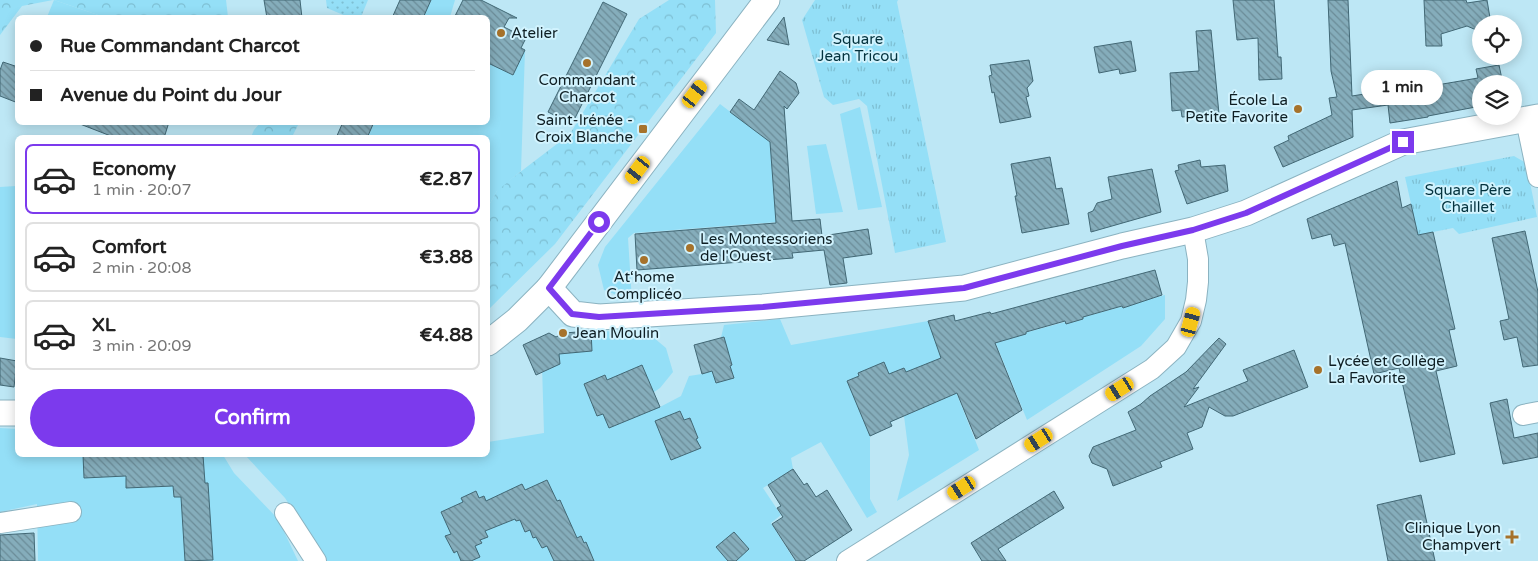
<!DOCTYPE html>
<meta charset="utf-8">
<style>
:root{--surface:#fff;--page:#f6f6f6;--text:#222;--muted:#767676;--line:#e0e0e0;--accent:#7c3aed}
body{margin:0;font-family:"Varela Round",sans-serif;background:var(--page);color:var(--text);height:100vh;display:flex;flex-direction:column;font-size:19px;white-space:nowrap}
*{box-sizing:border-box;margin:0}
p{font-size:16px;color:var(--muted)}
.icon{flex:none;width:28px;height:28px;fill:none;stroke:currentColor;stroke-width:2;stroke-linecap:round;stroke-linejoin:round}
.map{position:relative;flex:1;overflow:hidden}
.details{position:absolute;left:15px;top:135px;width:475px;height:322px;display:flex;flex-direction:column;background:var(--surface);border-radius:8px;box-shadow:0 2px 12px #0003}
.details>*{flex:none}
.hud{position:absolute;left:15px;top:15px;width:475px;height:110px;border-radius:8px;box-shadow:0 2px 12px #0003;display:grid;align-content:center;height:110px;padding:0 15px;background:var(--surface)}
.controls{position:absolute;left:1472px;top:15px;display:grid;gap:10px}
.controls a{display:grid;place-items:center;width:50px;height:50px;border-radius:50%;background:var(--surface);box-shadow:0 2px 12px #0003;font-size:25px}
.end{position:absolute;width:22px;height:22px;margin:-11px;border:6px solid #7c3aed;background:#fff;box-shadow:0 0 0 2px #fff}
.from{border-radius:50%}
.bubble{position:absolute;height:35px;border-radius:18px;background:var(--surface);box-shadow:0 2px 12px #0003;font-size:16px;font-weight:800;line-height:35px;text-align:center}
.car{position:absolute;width:15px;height:30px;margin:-15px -8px;border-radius:6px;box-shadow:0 0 4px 1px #0007;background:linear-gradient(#f5c518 24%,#345 0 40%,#f5c518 0 76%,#345 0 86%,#f5c518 0)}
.hud b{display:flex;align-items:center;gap:18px;height:48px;font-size:19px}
.hud b+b{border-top:1px solid var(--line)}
.hud i{width:12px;height:12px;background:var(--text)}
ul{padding:9px 0 0;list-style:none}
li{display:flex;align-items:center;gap:15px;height:70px;margin:0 10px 8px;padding:0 5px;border:2px solid var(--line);border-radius:8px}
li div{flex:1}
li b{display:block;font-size:19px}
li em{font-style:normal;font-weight:800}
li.selected{border-color:var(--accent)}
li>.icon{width:45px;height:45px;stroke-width:1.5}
.button{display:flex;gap:10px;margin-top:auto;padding:10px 15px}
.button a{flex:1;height:58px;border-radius:30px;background:var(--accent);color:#fff;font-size:20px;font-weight:800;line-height:58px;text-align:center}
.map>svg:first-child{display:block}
</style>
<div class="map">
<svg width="1538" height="561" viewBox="0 0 1538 561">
<defs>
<pattern id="grass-dots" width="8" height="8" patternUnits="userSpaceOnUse" patternTransform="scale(1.25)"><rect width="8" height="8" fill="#94dff7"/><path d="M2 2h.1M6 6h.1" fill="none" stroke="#7ebfd3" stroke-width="1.8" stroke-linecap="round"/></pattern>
<pattern id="forest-crowns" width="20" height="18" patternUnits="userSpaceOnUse" patternTransform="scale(1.25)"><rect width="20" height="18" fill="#94dff7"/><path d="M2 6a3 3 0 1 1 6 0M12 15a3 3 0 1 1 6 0" fill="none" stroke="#7ebfd3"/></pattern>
<pattern id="park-tufts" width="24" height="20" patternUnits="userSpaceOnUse" patternTransform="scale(1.25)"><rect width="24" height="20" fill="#94dff7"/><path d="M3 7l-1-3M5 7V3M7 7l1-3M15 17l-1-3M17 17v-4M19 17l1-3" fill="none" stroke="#7ebfd3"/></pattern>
<pattern id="building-back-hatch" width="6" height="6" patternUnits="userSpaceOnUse" patternTransform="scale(1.25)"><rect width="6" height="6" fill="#85adbb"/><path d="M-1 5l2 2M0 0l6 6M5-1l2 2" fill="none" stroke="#6b8c98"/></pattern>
</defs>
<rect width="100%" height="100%" fill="#bde7f5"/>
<path fill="url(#grass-dots)" d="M326 0H368L361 17H348L327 8Z"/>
<g fill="url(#forest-crowns)">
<path d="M0 0H53L22 6 0 35Z"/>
<path d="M54 0H226L228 17H104Z"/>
<path d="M669 0H715L716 33 555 244 488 310V207L498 189 570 134 639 19Z"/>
<path d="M260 123V122L299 123 292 137H251L254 130Z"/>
</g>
<g fill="url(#park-tufts)">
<path d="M815 0H898L897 2 946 242 895 253 867 106 859 99 833 105 824 97 802 20Z"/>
<path d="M1514 156 1526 163 1537 217 1459 234 1453 228 1418 235 1405 177Z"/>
</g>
<g fill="#94dff7">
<path d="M54 0 104 17H47Z"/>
<path d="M431 0H455L450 17 423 18Z"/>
<path d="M525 50 521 171 497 191 488 207V138H367L374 123 488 122V63L513 75Z"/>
<path d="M720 104 770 142 777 222 634 233 628 238 632 301 604 290 598 265 605 247Z"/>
<path d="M860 107 882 207 858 210 840 114Z"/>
<path d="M826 144 843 212 816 214 807 146Z"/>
<path d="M17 179H18L17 339 0 337V187L16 186Z"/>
<path d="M1165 295V319L1141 346 1027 420 995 341Z"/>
<path d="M780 319 791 345 928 321 979 450 897 501 909 455 904 416 891 422 892 426 870 436V499L877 512 867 518 821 442 791 458 793 469 763 488 781 515 771 523 795 561H592L546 489 563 561H326L285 498 245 455H399L400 457 409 455H488V442L544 433 542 365 591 331 647 332 666 348 673 372 660 388 644 399 660 407 681 396 689 376 702 374 718 350 724 325Z"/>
<path d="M0 428 17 429 18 455H223L234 473 278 519 298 561H38L37 504 0 512Z"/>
</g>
<g fill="url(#building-back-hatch)" stroke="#426875">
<path d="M264 0H300L302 18H267Z"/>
<path d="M400 0H431L423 18H392Z"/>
<path d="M463 0H481L517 18H509L504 27 526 38 521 48 525 50 513 75 488 63V18H454Z"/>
<path d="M1233 0H1274L1278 57H1281L1282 79 1259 80 1258 38 1237 40Z"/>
<path d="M1328 0H1348L1352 96 1402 88 1401 79 1431 75V86L1478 78 1476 69 1499 65 1503 84H1481V106L1428 116V117L1390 123 1388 105 1352 110 1353 137 1283 167 1274 147 1289 140 1288 136 1332 115 1329 98 1337 97 1331 71Z"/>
<path d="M1424 0H1466L1467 3 1487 0 1491 24H1481V32L1467 26 1441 34 1442 46H1426Z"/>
<path d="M603 2 627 14 572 124 548 112Z"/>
<path d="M784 17 789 45 767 40Z"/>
<path d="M1211 30 1219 114 1182 117 1181 110 1172 111 1170 73 1199 71 1196 31Z"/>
<path d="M1131 41 1136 71 1120 74 1119 69 1099 73 1094 47Z"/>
<path d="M1029 60 1033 81 1027 88 1029 96 1026 97 1031 117 1000 123 994 92 992 93 989 76 992 75 990 65Z"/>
<path d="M3 62 18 67V103L0 96V70Z"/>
<path d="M780 71 796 83 799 93 787 109 784 106 792 221 820 219 822 236 868 229 872 254 843 258 847 283 830 285 824 250 792 253 793 258 637 270 635 234 776 223 770 142 730 112 739 99 754 110Z"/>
<path d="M80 122H169L164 138H116L80 124Z"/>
<path d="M343 122H374L367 138H336Z"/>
<path d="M1050 157 1056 189 1062 188 1069 224 1022 233 1015 196H1017L1011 164Z"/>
<path d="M1200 160 1201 167 1225 165 1228 191 1187 204 1175 171 1179 170 1178 165Z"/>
<path d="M1152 169 1161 212 1091 232 1088 213 1093 211 1097 203 1112 199 1108 177Z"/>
<path d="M1397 181 1402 208 1411 204 1418 235 1433 232 1455 329 1449 330 1457 366 1436 371 1455 454 1420 462 1399 368 1374 374 1345 243 1334 246 1331 234 1312 239 1307 219Z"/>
<path d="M1525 231 1538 292V365L1523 367 1517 337 1504 340 1500 321 1509 319 1492 238Z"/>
<path d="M1155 270 1162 295 1123 308 1122 306 1083 317V319L1066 324 1065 321 1026 332V334L995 343 1022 410 976 439 957 393 890 422 892 426 870 436 847 381 859 376 858 373 884 362 889 374 904 368 906 372 941 358 928 321 954 315 955 321 990 312 991 314Z"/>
<path d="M591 331 592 351 559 354 560 364 536 375 523 345 549 333 556 337 564 333Z"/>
<path d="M724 337 732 365 730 366 734 378 716 383 712 371 702 374 694 345Z"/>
<path d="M1219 338 1226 344 1193 389 1199 387 1184 407 1248 381 1243 370 1294 350 1308 387 1233 416H1225L1209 407 1202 427 1187 433 1193 449 1160 462 1162 467 1113 486 1107 469 1092 463 1089 456 1093 447 1136 430 1128 412 1141 404 1150 396 1186 372Z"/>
<path d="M0 358 17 361 14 387 0 385Z"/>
<path d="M642 365 660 407 609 428 603 414 597 416 584 384 605 375 607 380Z"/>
<path d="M1507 399 1514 438 1538 433V457L1503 464 1490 403Z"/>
<path d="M680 411 684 420 690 418 698 438 696 439 701 448 671 460 655 421Z"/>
<path d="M83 455H203L205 483H208L213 560 185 561 181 497H174L173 486 126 488V476L84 478Z"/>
<path d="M793 469 804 485 807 483 816 497 827 490 852 530 804 561H796L772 524 783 517 777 508 781 506 768 485Z"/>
<path d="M547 480 557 501 560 500 577 538 581 536 584 543 586 542 594 561H554L547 546 542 548 536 537 533 538 530 530 525 532 520 520 516 521 515 519 485 531 488 537 480 540 482 543 475 546 480 557 471 561H461L457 551 454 553 445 536 451 534 441 512 463 502 461 498 476 491 479 498 484 496 486 501 522 484 525 490Z"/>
<path d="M1054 491 1064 508 998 549 1006 561H982L971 543Z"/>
<path d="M1421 495 1435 561H1388L1377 505Z"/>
<path d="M734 532 749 549 736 561H728L716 547Z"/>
<path d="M34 533 35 561H0V535Z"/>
</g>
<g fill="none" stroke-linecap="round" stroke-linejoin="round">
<g stroke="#8bb3c1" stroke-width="22">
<g id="minor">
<path d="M1526 120 1538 177"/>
<path d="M1523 415 1538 412"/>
<path d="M285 513 316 561"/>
<path d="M0 523 71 512"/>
<path d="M847 561 1152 369 1176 347 1191 321 1196 300 1198 282V259L1193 230"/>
</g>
</g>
<g stroke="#8bb3c1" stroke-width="27">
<g id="major">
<path d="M549 288 573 314 599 317 763 307 964 288 1122 246 1193 230 1246 213 1403 142 1538 117"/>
<path d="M488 343 517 320 549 288 767 0"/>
<path d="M0 413H18"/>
</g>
</g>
<use href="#minor" stroke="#fff" stroke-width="20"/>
<use href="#major" stroke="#fff" stroke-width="25"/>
</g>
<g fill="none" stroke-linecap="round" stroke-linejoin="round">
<path stroke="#7c3aed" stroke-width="6" d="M599 222 549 288 572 314 599 317 763 307 964 288 1122 246 1193 230 1246 213 1403 142"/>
</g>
<g fill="#a6722b" stroke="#d1f3fe" stroke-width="2">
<circle cx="501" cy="33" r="5"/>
<circle cx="587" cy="63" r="5"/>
<circle cx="1298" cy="109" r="5"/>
<rect x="638" y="124" width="10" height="10" rx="2.5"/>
<circle cx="690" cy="248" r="5"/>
<circle cx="644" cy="260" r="5"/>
<circle cx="563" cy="333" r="5"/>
<circle cx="1318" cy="370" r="5"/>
<path d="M1509.5 529.5h5v5h5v5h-5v5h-5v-5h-5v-5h5z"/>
</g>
<g text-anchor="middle" stroke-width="4" stroke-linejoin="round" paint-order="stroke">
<g font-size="15" fill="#0e1e23" stroke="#d1f3fe" text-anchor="start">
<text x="511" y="38">Atelier</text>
<text x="587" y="85" text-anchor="middle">Commandant<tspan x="587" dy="17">Charcot</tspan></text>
<text x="1288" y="105" text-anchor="end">École La<tspan x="1288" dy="17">Petite Favorite</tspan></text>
<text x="633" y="125" text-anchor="end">Saint-Irénée -<tspan x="633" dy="17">Croix Blanche</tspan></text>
<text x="700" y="244">Les Montessoriens<tspan x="700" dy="17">de l'Ouest</tspan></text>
<text x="644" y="282" text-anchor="middle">At‘home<tspan x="644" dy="17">Complicéo</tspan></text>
<text x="573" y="338">Jean Moulin</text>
<text x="1328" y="366">Lycée et Collège<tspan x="1328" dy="17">La Favorite</tspan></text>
<text x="1501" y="533" text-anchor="end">Clinique Lyon<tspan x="1501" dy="17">Champvert</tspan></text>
</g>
<g font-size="15" fill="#03323e" stroke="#d1f3fe">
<text x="858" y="44">Square<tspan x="858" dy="17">Jean Tricou</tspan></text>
<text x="1468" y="195">Square Père<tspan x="1468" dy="17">Chaillet</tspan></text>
</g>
</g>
</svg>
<div class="controls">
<a><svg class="icon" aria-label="locate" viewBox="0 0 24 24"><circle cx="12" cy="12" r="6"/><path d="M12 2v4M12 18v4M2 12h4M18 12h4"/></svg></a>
<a><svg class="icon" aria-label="layers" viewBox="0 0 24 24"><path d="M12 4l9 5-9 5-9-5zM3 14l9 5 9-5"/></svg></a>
</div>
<i class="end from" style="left:599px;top:222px"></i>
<i class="end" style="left:1403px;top:142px"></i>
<div class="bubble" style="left:1361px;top:70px;width:82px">1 min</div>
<i class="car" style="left:695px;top:94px;rotate:37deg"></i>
<i class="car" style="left:638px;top:170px;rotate:217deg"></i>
<i class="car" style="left:1191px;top:322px;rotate:15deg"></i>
<i class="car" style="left:1120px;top:389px;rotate:238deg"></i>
<i class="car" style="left:1039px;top:440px;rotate:238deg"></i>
<i class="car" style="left:962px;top:488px;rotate:238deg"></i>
<div class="hud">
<b><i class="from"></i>Rue Commandant Charcot</b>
<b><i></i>Avenue du Point du Jour</b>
</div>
<section class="details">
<ul>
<li class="selected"><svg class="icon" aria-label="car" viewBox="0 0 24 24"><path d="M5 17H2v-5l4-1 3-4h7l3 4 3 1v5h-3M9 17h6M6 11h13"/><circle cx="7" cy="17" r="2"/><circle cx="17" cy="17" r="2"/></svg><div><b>Economy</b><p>1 min · 20:07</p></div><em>€2.87</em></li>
<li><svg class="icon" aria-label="car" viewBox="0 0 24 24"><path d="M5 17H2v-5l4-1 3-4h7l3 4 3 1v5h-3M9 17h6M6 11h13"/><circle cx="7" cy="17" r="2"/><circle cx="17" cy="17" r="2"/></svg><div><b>Comfort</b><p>2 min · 20:08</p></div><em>€3.88</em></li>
<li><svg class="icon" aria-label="car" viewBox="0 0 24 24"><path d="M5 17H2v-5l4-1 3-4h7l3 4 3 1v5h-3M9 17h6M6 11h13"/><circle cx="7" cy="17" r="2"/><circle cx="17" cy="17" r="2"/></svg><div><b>XL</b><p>3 min · 20:09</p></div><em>€4.88</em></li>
</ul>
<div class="button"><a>Confirm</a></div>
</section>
</div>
